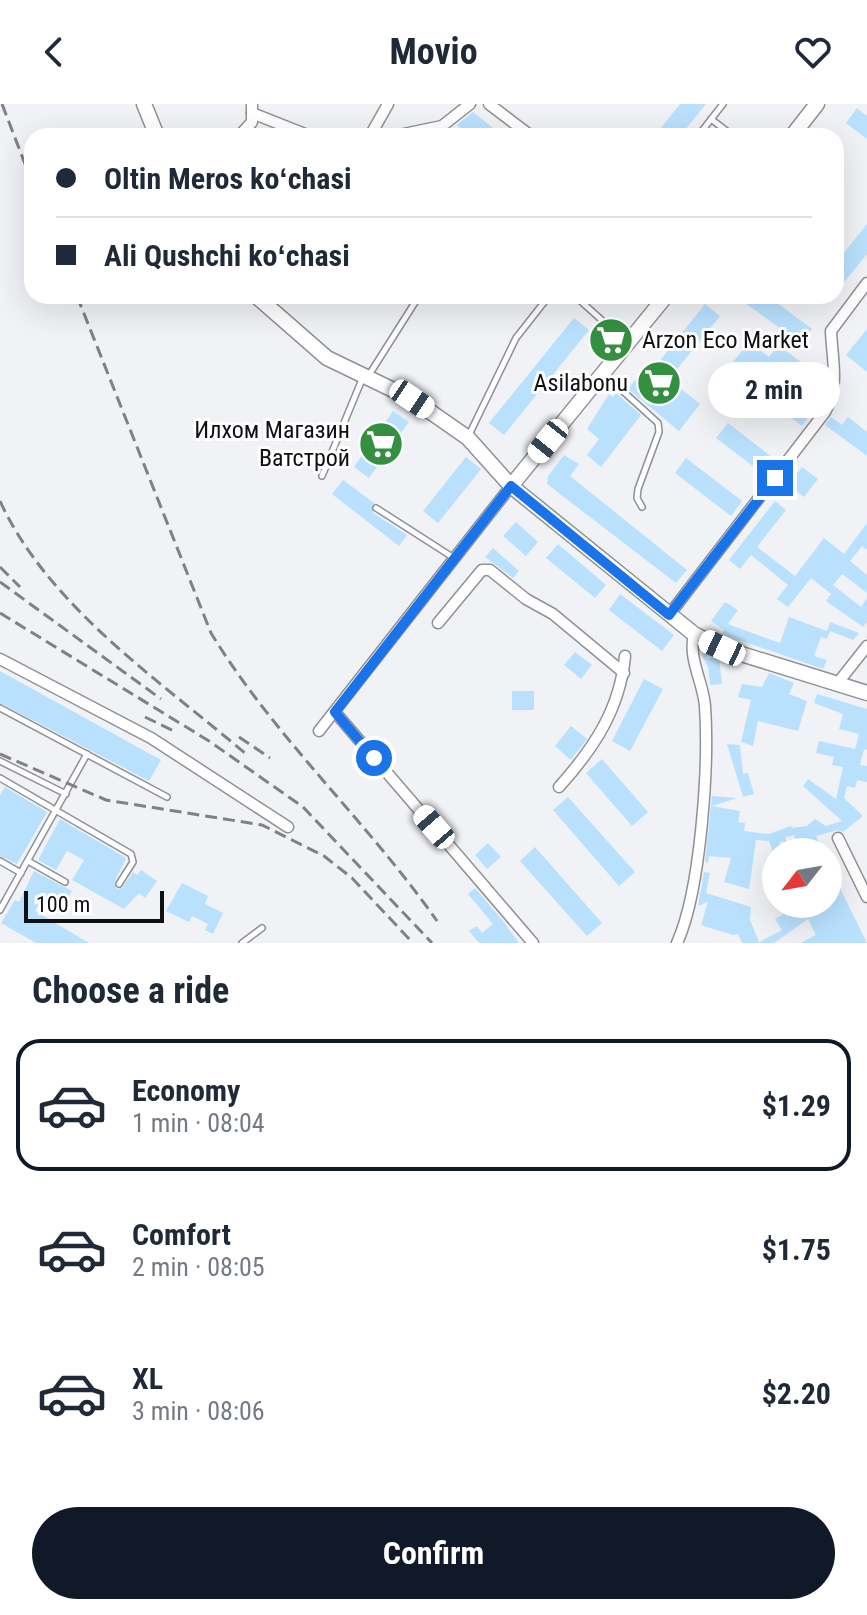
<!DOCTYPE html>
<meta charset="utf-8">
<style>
:root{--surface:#fff;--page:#f2f2f3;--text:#1f2937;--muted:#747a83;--line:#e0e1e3;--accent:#111827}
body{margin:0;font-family:"Roboto Condensed",sans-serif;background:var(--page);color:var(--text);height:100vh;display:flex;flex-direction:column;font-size:30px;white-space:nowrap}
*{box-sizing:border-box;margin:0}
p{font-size:26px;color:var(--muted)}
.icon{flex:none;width:44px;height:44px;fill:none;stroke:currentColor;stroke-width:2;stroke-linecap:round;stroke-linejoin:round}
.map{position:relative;height:839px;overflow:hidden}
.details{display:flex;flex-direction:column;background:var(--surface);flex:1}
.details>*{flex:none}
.hud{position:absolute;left:24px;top:24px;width:820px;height:176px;border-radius:24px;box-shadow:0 8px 32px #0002;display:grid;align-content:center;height:176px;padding:0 32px;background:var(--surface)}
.needle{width:52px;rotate:239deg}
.fabs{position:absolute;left:762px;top:734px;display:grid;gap:16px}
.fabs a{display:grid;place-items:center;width:80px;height:80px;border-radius:50%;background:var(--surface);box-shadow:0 8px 32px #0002;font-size:40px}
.scale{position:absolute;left:24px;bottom:20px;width:140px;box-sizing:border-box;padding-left:8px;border:4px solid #0f1011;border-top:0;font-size:22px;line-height:28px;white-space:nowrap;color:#0f1011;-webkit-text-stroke:6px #fff;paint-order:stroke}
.end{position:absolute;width:36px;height:36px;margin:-18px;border:10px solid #1a73e8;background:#fff;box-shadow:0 0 0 4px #fff}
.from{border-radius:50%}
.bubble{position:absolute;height:56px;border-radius:28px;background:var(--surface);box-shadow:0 8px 32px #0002;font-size:26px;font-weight:700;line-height:56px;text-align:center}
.car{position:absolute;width:24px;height:48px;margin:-24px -12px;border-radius:10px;box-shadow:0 0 6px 2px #0007;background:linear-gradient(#fff 24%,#345 0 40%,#fff 0 76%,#345 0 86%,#fff 0)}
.hud b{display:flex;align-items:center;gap:28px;height:76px;font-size:30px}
.hud b+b{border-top:2px solid var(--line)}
.hud i{width:20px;height:20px;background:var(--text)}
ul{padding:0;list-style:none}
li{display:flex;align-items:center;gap:24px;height:132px;margin:0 16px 12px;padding:0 16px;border:4px solid transparent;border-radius:24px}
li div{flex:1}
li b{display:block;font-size:30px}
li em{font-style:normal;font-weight:700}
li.selected{border-color:var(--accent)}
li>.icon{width:72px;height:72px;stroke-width:1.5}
h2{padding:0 32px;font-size:36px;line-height:96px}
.primary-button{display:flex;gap:16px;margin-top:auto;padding:16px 32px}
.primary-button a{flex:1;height:92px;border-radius:48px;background:var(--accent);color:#fff;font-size:32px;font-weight:700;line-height:92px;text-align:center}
header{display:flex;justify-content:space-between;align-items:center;height:104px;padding:0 32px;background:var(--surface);font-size:36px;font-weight:700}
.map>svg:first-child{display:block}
</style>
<header><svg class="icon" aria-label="back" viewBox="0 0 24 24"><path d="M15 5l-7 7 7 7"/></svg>Movio<svg class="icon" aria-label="heart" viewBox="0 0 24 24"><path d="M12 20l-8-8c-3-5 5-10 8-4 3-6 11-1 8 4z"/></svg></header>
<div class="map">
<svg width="867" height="839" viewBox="0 0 867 839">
<rect width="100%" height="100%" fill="#f0f2f5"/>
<g fill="#b9e1fe">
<path d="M680 0H706L680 32H670L661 24Z"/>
<path d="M857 4 867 12V35L846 19Z"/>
<path d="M473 8 503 32H470L457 21Z"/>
<path d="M867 120V150L836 188V159Z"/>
<path d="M735 192H768L812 225 801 239Z"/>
<path d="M705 200 720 212 669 275 700 300 679 327 628 285 649 259 654 264Z"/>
<path d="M574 214 589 226 504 331 489 319Z"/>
<path d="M867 225V268L846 251Z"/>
<path d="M749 238 769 253 778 241 826 277 808 303 813 307 802 322 742 277 725 300 710 288 716 281 725 287 734 275 725 268Z"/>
<path d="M616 289 641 311 601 363 587 351 599 335 587 325 609 290 613 293Z"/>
<path d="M393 307 409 318 369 374 354 363Z"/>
<path d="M831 313 842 321 848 313 867 328V352L825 321Z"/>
<path d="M728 319 773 354 762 369 716 334Z"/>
<path d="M564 351 579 360 570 372 687 466 676 479 547 380 548 372Z"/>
<path d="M466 353 481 365 438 419 423 407Z"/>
<path d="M686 354 742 397 731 412 675 369Z"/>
<path d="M802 363 818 375 804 393 788 381Z"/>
<path d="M343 376 374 399 373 409 407 431 399 442 332 390Z"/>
<path d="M775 397 786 406 757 443 795 472 824 434 844 450 867 419V446L862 442 850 457 867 471V489L842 470 833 481 861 503 867 494V518L863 523 826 497 831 490 811 474 788 503 777 495 788 481 751 451 740 465 729 456Z"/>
<path d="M516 418 538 438 526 452 503 432Z"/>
<path d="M558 440 606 481 595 494 546 454Z"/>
<path d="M493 444 519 467 513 474 485 453Z"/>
<path d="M620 490 674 531 662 547 609 506Z"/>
<path d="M725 498 738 506 728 520 780 539 789 513 827 527 830 518 859 529 853 536 830 527 827 535 821 533 814 552 827 556 823 565 722 530 724 526 711 517Z"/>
<path d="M575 548 592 561 581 575 564 561Z"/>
<path d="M707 549V554H719L722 580 710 581 708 563 701 550Z"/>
<path d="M0 567 161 656 149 677 0 599Z"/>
<path d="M769 569 794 579 789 590 807 597 798 627 758 617 753 642 741 638 751 596 738 593 742 580 762 583Z"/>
<path d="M644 575 663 585 630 647 612 637Z"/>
<rect x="512" y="587" width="22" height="19"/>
<path d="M817 590 867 605V646L864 645 860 661 867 662V678L857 676 855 684 847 682 844 694 863 712 843 728 838 726 816 732 822 748H800L794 731 786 733V738L780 737 783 748H773L769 737 756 736 749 785 724 778 731 754 709 752 708 759 705 758 712 692 737 694 712 702 740 707 738 718 745 719 744 727 769 730 791 722 792 724 807 722 815 715 826 722 842 717 803 682 808 675 836 695 843 663 832 661 834 653 816 649 819 637 855 645 859 630 839 625 843 610 814 599Z"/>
<path d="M571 622 587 635 571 656 555 642Z"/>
<path d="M727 640 740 641 743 670 748 669 754 690 743 693Z"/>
<path d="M602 655 648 708 632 722 586 669Z"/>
<path d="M5 683 47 708 17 760 0 752V691Z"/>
<path d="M568 693 635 768 619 782 553 706Z"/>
<path d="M60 715 126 754 114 779 117 785 122 784 133 768 137 771 141 766 157 777 145 794 139 789 124 805 72 776 84 756 67 747 56 766 38 756Z"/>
<path d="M488 739 501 753 487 765 475 751Z"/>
<path d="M535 743 602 819 587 832 520 757Z"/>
<path d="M828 760 867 839H800L816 831 808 815 774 839H742L738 830 733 831 701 821 708 798 698 802 704 768 710 769 706 789 751 803 750 816 759 838 782 826 775 815 801 800H828Z"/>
<path d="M34 767 72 787 61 806 42 795 35 807 89 839H36L1 819 15 796 19 798Z"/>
<path d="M182 779 208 792 205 800 223 809 213 830 205 826 208 820 192 812 189 818 166 807Z"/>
<path d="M475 784 503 817 519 839H479L469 827 477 822 482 829 493 820 468 790Z"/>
</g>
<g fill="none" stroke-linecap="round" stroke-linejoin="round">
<g stroke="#8f9194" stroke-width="8">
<g id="lane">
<path d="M711 15 733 32"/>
<path d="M698 32 723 0"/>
<path d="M575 192 625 237"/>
<path d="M604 270 658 319 659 328 638 385 637 394 642 403"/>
<path d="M369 271 419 192"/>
<path d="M468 333 516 234 549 192"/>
<path d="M322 372 363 273"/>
<path d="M376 404 454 454"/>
<path d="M0 604 167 693"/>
<path d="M0 657 66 690"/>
<path d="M0 674 131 750 133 758 119 780"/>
<path d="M0 757 21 769"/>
<path d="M28 757 65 778"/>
<path d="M0 806 87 650"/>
<path d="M242 839 262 824"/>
</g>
</g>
<g stroke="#8f9194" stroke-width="13">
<g id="street">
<path d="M489 0 531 32"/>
<path d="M252 9 310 32"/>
<path d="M226 32 241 30 252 18V0"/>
<path d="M370 32 388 0"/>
<path d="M394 32 442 22 470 0"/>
<path d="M669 511 825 308C840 281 832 256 831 227L867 179"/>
<path d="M438 519 482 466H490L526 495 553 510 624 569"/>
<path d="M0 555 151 634 288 723"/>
<path d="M837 580 867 542"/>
<path d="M335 608 533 839"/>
<path d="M319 627 511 382"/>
<path d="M559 683C594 644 620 605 625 552"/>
<path d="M838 734 867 793"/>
<path d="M677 839C701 786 709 661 705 602 703 577 688 556 694 530"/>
</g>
</g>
<g stroke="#8f9194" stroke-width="17">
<g id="secondary">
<path d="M144 0 157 32"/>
<path d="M792 32 817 0"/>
<path d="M256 192 327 254 412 295 468 334 511 382 694 530 722 544 867 589"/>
<path d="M511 382 666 192"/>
</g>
</g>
<use href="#lane" stroke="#fff" stroke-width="5"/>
<use href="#street" stroke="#fff" stroke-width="10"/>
<use href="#secondary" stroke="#fff" stroke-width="14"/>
<g stroke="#808183" stroke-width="3" stroke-dasharray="12 6" stroke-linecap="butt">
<path d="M2 0 32 78"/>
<path d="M77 192 211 529C275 634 367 717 437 817"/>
<path d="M0 397C48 502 159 576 246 650"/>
<path d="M0 463 20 483"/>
<path d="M0 478 161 595"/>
<path d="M0 509 209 637 303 703 432 839"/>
<path d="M145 613 176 628"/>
<path d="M239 633 270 654"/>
<path d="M0 650 106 696 262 721 324 752 352 774 413 839"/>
</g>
</g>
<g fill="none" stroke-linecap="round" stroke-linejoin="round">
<path stroke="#1a73e8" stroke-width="10" d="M374 654 335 608 511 382 669 511 775 374"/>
</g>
<defs>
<g id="supermarket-disc" transform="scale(2.3)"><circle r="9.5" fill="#348f40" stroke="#fff"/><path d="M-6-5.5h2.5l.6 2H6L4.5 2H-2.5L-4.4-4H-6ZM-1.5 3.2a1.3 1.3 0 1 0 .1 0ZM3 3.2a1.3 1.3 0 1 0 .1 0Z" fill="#fff"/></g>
</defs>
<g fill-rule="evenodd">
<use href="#supermarket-disc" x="611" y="236"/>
<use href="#supermarket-disc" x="659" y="279"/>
<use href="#supermarket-disc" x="381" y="340"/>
</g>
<g text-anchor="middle" stroke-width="6" stroke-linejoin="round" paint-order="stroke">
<g font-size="24" fill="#0f1011" stroke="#fff" text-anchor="end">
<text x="642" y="244" text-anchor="start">Arzon Eco Market</text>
<text x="628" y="287">Asilabonu</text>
<text x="350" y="334">Илхом Магазин<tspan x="350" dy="28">Ватстрой</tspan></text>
</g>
</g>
</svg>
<div class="fabs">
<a><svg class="needle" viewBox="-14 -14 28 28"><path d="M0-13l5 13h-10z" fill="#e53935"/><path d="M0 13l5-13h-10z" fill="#747a83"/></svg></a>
</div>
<div class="scale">100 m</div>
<i class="end from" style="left:374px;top:654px"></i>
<i class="end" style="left:775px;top:374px"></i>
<div class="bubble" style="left:708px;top:258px;width:132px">2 min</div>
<i class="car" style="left:412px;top:295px;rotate:124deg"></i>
<i class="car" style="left:548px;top:337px;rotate:219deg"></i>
<i class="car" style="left:722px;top:544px;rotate:295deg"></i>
<i class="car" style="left:434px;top:723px;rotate:319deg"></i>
<div class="hud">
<b><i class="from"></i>Oltin Meros koʻchasi</b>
<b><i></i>Ali Qushchi koʻchasi</b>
</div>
</div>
<section class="details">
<h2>Choose a ride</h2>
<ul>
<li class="selected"><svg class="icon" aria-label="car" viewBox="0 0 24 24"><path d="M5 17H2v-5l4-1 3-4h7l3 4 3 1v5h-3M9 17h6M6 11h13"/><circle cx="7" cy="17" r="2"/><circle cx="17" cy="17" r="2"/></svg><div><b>Economy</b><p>1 min · 08:04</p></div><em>$1.29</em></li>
<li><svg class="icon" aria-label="car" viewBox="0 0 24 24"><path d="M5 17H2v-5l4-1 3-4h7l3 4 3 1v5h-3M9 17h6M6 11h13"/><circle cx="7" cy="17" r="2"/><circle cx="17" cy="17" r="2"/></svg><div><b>Comfort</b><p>2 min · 08:05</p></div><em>$1.75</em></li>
<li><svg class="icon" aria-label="car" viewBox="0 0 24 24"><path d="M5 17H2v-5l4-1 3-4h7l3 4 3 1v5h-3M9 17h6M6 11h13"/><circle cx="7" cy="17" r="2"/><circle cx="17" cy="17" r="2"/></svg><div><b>XL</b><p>3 min · 08:06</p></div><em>$2.20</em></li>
</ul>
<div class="primary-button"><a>Confirm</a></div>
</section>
